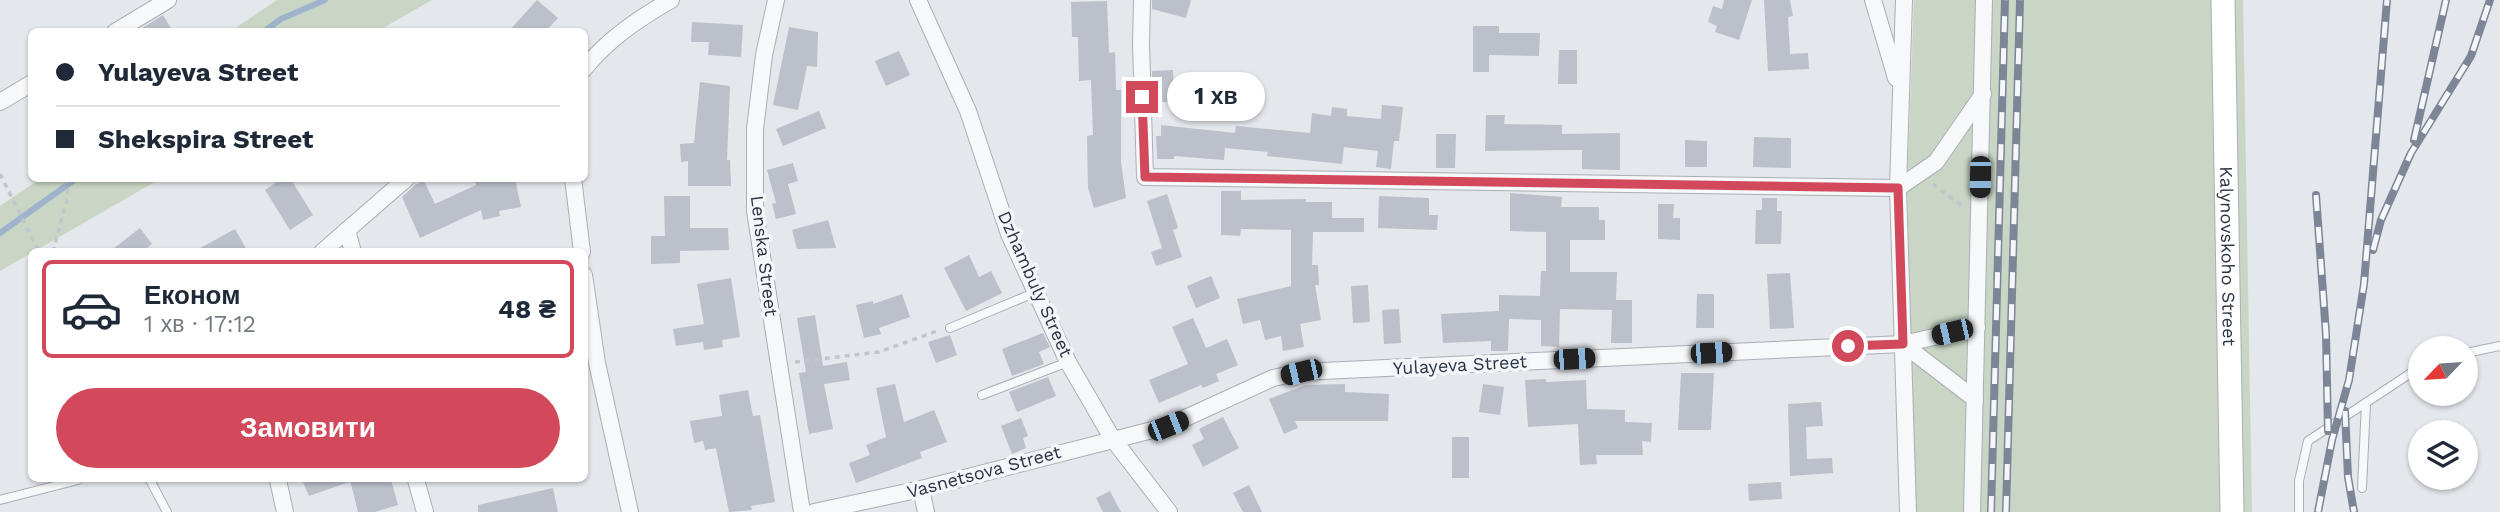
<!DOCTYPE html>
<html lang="uk">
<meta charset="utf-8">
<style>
:root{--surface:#fff;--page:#f6f6f7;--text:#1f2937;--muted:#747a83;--line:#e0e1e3;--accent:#d1495b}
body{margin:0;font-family:"Work Sans",sans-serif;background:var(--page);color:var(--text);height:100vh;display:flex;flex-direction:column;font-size:26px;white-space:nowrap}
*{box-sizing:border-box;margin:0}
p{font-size:23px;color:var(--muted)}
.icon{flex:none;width:38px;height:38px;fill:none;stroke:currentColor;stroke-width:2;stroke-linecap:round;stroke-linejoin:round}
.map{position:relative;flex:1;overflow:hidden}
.side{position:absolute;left:28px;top:248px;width:560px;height:234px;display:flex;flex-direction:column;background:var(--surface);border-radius:10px;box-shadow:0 2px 5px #0004}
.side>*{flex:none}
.top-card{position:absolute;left:28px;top:28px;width:560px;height:154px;border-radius:10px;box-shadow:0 2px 5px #0004;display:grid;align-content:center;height:154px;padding:0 28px;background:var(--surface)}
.needle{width:46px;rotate:245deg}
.buttons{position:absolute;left:2408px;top:336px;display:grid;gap:14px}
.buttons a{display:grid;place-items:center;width:70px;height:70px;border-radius:50%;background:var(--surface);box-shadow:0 2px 5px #0004;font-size:35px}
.end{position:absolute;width:32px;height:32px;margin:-16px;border:9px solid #d1495b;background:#fff;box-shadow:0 0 0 4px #fff}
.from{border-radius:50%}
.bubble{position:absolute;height:49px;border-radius:24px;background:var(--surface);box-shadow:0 2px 5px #0004;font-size:23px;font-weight:700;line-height:49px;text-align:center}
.car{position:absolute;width:21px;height:42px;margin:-21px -10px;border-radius:9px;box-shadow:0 0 5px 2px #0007;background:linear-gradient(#222 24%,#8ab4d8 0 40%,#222 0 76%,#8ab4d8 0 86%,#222 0)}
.top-card b{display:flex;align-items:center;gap:24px;height:66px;font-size:26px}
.top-card b+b{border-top:2px solid var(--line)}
.top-card i{width:18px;height:18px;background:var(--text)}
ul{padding:12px 0 0;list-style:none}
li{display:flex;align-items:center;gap:21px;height:98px;margin:0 14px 10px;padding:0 14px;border:4px solid transparent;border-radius:10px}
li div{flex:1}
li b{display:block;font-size:26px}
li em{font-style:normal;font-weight:700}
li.current{border-color:var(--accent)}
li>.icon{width:63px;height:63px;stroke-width:1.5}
.button{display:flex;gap:14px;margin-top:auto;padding:14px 28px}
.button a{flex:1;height:80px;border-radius:42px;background:var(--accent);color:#fff;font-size:28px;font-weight:700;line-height:80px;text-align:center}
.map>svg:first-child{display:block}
</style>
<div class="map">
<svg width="2500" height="512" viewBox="0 0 2500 512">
<rect width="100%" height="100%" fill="#e4e7ec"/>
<g fill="#c9d6c5">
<path d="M277 0H432L378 31H231Z"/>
<path d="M1914 0H2214L2223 512H1916L1907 189Z"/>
<path d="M2231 0H2243L2252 512H2240Z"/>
<path d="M40 179V178L160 179 0 271V206Z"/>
</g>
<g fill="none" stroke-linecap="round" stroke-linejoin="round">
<g stroke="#9fb4cc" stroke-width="6">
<path d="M263 32 281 19 325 0"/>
<path d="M0 233 77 178"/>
</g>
</g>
<g fill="#bbc0ca">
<path d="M537 0 558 18 545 32H508Z"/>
<path d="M1152 0H1191L1186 18 1152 9Z"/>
<path d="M1724 0H1752L1739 40 1715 32 1717 26 1708 22 1713 6 1722 9Z"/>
<path d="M1764 0H1790L1793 16 1788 17 1790 54 1808 53 1809 69 1768 71Z"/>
<path d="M1107 1 1109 53 1115 52 1116 90H1121V162L1126 198 1094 208 1088 188 1087 136 1093 135 1091 80 1079 81 1078 37H1072L1071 2Z"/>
<path d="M163 15 173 32H136Z"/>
<path d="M692 22 743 25 741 57 708 55 709 42H691Z"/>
<path d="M1473 26H1499V33H1540L1539 56 1489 55V72H1473Z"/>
<path d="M789 27 818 32 817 67 807 66 798 110 773 105Z"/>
<path d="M1559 50H1577V84H1558Z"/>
<path d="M899 51 910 75 886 86 875 61Z"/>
<path d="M1173 70 1174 102H1153L1152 71Z"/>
<path d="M700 82 730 86 727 160H730L731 186H688V161L681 162 680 144 694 143Z"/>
<path d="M1382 105 1403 107 1399 141H1394L1391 169 1376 167 1378 151 1344 147 1342 164 1267 156 1268 152 1225 148 1224 160 1174 156V159H1157L1156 136H1161V125L1235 133 1236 126 1310 133 1312 113 1331 116 1332 107 1347 109V116L1381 119Z"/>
<path d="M819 111 826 128 783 146 776 129Z"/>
<path d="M1486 115H1505L1504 124 1562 125V134L1620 133V170L1582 169V150L1485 151Z"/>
<path d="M1436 134H1456L1455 168H1436Z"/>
<path d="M1754 137 1791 138V168L1753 167Z"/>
<path d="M1685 140 1707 141V167H1685Z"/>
<path d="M793 163 798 181 788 184 796 214 776 219 772 204 776 203 767 170Z"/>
<path d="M282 178H290L313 215 290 230 265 190Z"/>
<path d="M495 178H515L521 207 499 211 500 216 483 220 481 210 420 238 402 197 415 185 424 181 435 204 476 185 475 182Z"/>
<path d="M1221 191H1241V200L1306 199V202H1332V218H1364V232H1313L1312 265H1318L1319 285H1315L1321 320 1300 324 1304 347 1283 351 1281 336 1265 340 1260 320 1243 324 1237 299 1291 286V230L1241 229 1240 236 1221 235Z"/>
<path d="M1510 193 1562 197 1561 207H1599V220H1605V240H1570V272H1617L1616 300H1632V343H1611L1612 310 1560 309 1559 347 1541 346V320L1509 319 1508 351H1491V341L1443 343 1441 314 1499 311V295L1540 296 1541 271H1546V232L1510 231Z"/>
<path d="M1167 194 1178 228 1173 230 1182 257 1156 266 1151 252 1162 248 1147 201Z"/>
<path d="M664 196H690V228H728L729 250 680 251V263L651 264V236H665Z"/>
<path d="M1379 196 1429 198V215H1438L1437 230 1378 228Z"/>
<path d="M1762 198H1777V211H1782L1781 244H1755L1756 210H1762Z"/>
<path d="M1658 204H1674L1673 218H1680V240L1658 239Z"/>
<path d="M828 220 836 248 797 249 792 230Z"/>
<path d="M140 228 152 244 142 252H109Z"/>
<path d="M235 229 248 252H193Z"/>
<path d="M969 255 979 277 991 271 1002 293 966 311 944 268Z"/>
<path d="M1790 273 1794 328 1770 329 1767 274Z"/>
<path d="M1211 276 1220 298 1196 308 1187 286Z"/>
<path d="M731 278 740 337 722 340 723 347 704 350 703 342 676 346 673 329 704 324 697 284Z"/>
<path d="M1368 285 1370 322 1353 323 1351 286Z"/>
<path d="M902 294 910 317 879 328 881 334 864 338 856 305 873 301V304Z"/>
<path d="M1697 294H1714V328H1696Z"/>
<path d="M1399 309 1401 343 1384 344 1382 310Z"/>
<path d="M815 315 823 366 847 362 850 380 824 384 833 429 809 434 799 373 806 372 797 318Z"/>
<path d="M1193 318 1206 348 1227 339 1238 365 1216 374 1219 381 1203 388 1201 385 1159 403 1149 380 1188 364 1172 327Z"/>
<path d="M1043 333 1050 347 1039 352 1044 364 1012 376 1002 349Z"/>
<path d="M950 335 957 355 936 363 928 342Z"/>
<path d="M1681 373H1714L1711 430H1678Z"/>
<path d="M1048 377 1056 396 1017 412 1009 392Z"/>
<path d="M1546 379V382L1586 380 1587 409 1625 410V422L1652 423 1651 442 1642 441 1643 455H1596L1597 464 1580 465 1578 424 1528 427 1525 380Z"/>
<path d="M895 384 904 422 934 410 947 442 920 452 922 458 856 483 849 463 870 455 866 445 886 437 876 388Z"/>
<path d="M1345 384V392L1389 394 1388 421H1295L1298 428 1284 434 1269 399 1306 385Z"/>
<path d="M1483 384 1504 387 1500 415 1479 412Z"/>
<path d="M748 390 753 416 760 415 775 502 751 506 752 510 729 512 716 448 705 450 703 441 694 443 690 421 722 416 719 395Z"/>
<path d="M1821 402 1823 426 1806 427 1807 459 1832 458 1833 473 1790 476 1788 404Z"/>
<path d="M1223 417 1239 448 1203 467 1192 445 1204 439 1199 429Z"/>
<path d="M1021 418 1028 436 1023 438 1026 448 1012 454 1001 426Z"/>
<rect x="1452" y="437" width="17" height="41"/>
<path d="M302 480H349V482L309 496Z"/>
<path d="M350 480H391L398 505 375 512H358Z"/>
<path d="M1781 482 1782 499 1749 501 1748 484Z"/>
<path d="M1249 485 1262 512H1243L1233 493Z"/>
<path d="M553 488 558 512H478V505Z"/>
<path d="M1110 491 1121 512H1103L1096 498Z"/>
</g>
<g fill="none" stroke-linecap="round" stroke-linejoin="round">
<g stroke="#a9aeb7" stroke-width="10">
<g id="lane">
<path d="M950 328 1034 293"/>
<path d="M2466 353 2500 346"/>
<path d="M982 395 1068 362"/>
<path d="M150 480 167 512"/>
<path d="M2362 488 2366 403"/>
<path d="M0 500 78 480"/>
<path d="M2299 512V481L2308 441 2420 367"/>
</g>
</g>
<g stroke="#a9aeb7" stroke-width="18">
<g id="street">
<path d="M776 0 764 55 755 129V211L802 512"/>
<path d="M918 0 968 111 1009 234 1068 362 1112 438 1169 512"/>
<path d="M1142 0 1141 44 1145 177 1898 188 1936 162 1983 94"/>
<path d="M1873 0 1896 78"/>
<path d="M1904 0 1898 188 1908 512"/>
<path d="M115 32 168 0"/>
<path d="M584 69C608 39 638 19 671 0"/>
<path d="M0 102 32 83"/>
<path d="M573 178 582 252"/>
<path d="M347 230 353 252"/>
<path d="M322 252 407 178"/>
<path d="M584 275 597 363 630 512"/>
<path d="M1903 344 1975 399"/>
<path d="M278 480 285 512"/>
<path d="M416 480 425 512"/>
<path d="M921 489 926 512"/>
<path d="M814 512 921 489 1168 426 1273 378 1301 372 1903 344 1977 327"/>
<path d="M1972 512 1984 0"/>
</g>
</g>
<g stroke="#a9aeb7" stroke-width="25">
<g id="secondary">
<path id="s1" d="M2223 0 2232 512"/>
</g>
</g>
<g stroke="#c2c5cb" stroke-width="3.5" stroke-dasharray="5 5" stroke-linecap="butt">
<path d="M0 174 39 252"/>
<path d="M1933 184 1963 207"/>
<path d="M53 252 68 195 66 178"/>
<path d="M795 362 879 352 937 331"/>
</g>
<use href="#lane" stroke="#f7f8fa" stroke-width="8"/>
<use href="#street" stroke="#f7f8fa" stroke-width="16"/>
<use href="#secondary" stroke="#fff" stroke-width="23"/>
<g stroke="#7d8696" stroke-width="8">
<g id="rail">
<path d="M2414 140 2446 0"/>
<path d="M2316 195 2326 334 2328 431"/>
<path d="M2373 250 2381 220 2411 153 2471 56 2490 0"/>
<path d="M2345 411 2348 477 2354 512"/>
<path d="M1991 512 2005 0"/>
<path d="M2006 512 2020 0"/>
<path d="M2318 512 2332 440 2349 380 2364 284 2387 0"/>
</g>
</g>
<use href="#rail" stroke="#f4f6f9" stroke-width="5" stroke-dasharray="16" stroke-linecap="butt"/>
</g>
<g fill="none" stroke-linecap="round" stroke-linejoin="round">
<path stroke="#d1495b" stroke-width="9" d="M1142 97 1145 177 1898 188 1903 344 1848 346"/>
</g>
<g text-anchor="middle" stroke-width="7" stroke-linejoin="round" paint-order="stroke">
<g font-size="18" fill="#2b3445" stroke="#f4f6f9">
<text transform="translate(764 256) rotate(83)" y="6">Lenska Street</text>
<text dy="6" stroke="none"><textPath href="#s1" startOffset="256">Kalynovskoho Street</textPath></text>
<text transform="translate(1035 284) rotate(66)" y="6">Dzhambuly Street</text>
<text transform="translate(1460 365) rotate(-3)" y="6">Yulayeva Street</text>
<text transform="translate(984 472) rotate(-15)" y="6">Vasnetsova Street</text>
</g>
</g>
</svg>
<div class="buttons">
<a><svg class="needle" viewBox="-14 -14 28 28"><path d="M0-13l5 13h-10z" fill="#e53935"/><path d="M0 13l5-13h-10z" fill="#747a83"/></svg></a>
<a><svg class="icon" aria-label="layers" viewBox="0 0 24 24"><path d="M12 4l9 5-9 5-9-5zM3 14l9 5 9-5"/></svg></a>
</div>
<i class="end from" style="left:1848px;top:346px"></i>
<i class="end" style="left:1142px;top:97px"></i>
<div class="bubble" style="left:1167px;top:72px;width:98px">1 хв</div>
<i class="car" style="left:1980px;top:177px;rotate:181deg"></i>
<i class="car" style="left:1952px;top:332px;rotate:257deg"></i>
<i class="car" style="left:1711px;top:353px;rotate:87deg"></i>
<i class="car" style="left:1574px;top:359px;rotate:87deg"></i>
<i class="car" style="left:1301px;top:372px;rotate:257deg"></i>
<i class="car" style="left:1168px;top:426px;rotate:68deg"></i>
<div class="top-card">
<b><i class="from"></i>Yulayeva Street</b>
<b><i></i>Shekspira Street</b>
</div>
<section class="side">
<ul>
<li class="current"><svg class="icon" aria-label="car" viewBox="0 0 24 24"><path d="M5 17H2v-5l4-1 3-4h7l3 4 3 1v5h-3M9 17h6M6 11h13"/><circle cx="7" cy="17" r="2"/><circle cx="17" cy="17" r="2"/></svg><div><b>Економ</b><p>1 хв · 17:12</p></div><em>48 ₴</em></li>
</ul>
<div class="button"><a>Замовити</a></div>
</section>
</div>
